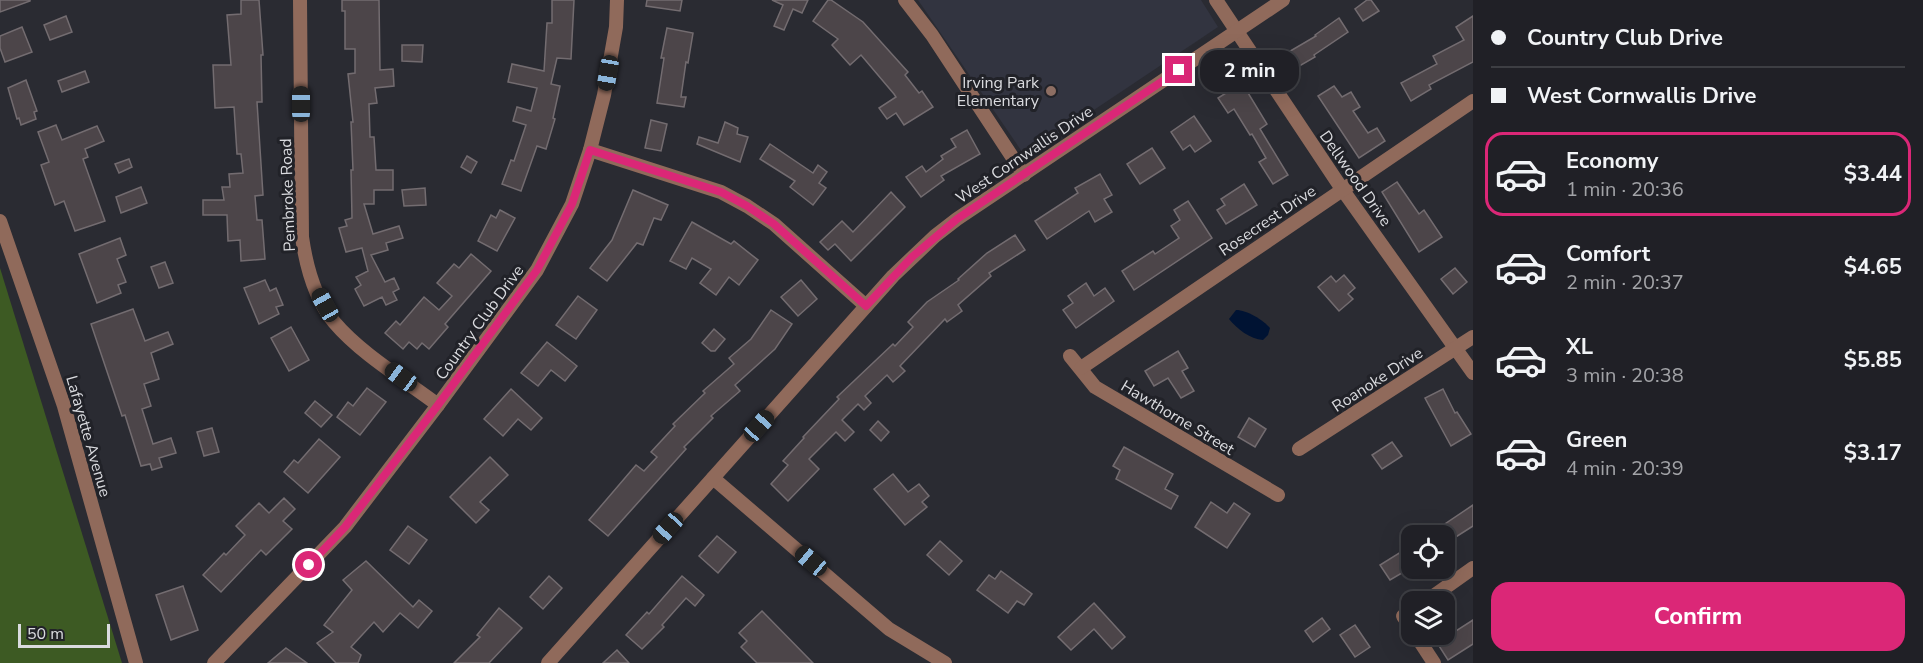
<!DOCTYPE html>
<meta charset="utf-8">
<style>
:root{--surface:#202026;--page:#2d2d32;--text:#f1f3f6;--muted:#a2a3a7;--line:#3d3e43;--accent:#db2777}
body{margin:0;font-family:"Nunito Sans",sans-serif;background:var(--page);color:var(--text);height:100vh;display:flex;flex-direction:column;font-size:22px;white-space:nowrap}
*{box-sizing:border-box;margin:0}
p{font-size:20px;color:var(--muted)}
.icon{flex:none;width:33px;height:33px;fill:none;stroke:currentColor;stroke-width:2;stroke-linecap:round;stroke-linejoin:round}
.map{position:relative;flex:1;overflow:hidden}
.drawer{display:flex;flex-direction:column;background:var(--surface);width:450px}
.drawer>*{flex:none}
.hud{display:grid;align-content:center;height:132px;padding:0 18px;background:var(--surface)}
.buttons{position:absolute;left:1401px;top:525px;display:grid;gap:12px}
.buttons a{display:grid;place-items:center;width:54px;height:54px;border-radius:12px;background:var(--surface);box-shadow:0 6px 24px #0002,0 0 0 2px var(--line);font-size:30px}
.scale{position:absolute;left:18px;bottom:15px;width:92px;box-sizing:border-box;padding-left:6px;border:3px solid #dadbdf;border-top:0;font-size:16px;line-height:21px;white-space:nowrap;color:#dadbdf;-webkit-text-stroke:4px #212228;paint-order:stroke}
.end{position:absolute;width:27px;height:27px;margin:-14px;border:8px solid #db2777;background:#fff;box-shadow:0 0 0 3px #fff}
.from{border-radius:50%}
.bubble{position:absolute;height:42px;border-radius:18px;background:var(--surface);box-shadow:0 6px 24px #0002,0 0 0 2px var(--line);font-size:20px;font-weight:700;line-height:42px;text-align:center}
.car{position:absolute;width:18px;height:36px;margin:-18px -9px;border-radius:8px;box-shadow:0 0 4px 2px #0007;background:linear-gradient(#222 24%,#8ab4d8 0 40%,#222 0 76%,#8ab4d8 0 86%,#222 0)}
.hud b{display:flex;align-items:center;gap:21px;height:57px;font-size:22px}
.hud b+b{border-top:2px solid var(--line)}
.hud i{width:15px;height:15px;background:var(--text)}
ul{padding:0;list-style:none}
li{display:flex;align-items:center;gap:18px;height:84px;margin:0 12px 9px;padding:0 6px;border:3px solid transparent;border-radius:18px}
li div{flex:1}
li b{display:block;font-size:22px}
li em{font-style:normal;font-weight:700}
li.selected{border-color:var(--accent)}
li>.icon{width:54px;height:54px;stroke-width:1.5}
.primary-button{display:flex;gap:12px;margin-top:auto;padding:12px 18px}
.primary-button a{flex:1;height:69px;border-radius:18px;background:var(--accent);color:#fff;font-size:24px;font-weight:700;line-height:69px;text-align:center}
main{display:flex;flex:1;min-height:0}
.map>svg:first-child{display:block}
</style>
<main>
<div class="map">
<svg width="1473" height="663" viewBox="0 0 1473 663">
<rect width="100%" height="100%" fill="#2a2b32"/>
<path fill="#323440" d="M918 0H1201L1218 27 1025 156Z"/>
<path fill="#3d5a23" d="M0 268 122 663H0Z"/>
<path fill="#001333" d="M1236 310C1247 310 1263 320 1270 328L1268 335 1263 340C1250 339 1237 329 1229 319Z"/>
<g fill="#4c4549" stroke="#736c70" stroke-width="1.5">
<path d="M0 0H30V1L0 12Z"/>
<path d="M241 0H259L263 55H261L262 102H257L263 195 255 196 257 220H262L265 259 241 261 240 240 228 241 227 215H203V200H224L222 187H230L229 174 243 173 241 154H237L234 107 215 108 213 65H231L227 15 241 14Z"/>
<path d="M342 0H379L380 70 393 69 394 86 375 88 377 103 369 104 370 137H374L376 170H393V190H374V204H364L373 234 399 226 403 238 386 243 388 250 371 255 385 282 394 278 399 289 393 292 397 300 386 305 382 297 364 306 355 289 361 285 356 277 368 271 362 248 346 252 339 228 347 226 345 220 352 218 351 170H353L351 122H353L348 74 355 73V49H345V11H342Z"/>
<path d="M552 0H574L571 59 557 58 551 84 560 86 553 118 555 119 546 149 537 146 521 191 502 184 511 160 514 161 526 125 513 121 517 107 531 111 537 88 508 82 512 64 544 71 547 23H552Z"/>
<path d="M647 0H682L680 11 646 6Z"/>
<path d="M772 0H808L802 13 793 9 784 30 774 26 783 5Z"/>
<path d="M828 0H831L863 22 908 72 905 75 919 93 922 91 933 107 904 125 896 113 887 119 879 108 896 97 894 94 861 55 850 65 832 45 838 39 813 21Z"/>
<path d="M1367 0H1371L1379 11 1363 21 1355 9Z"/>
<path d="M66 16 72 32 50 40 44 25Z"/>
<path d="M1473 16V62L1429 85 1431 89 1411 101 1401 83 1437 64 1433 56 1464 40 1456 27Z"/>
<path d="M1339 18 1348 32 1314 55 1315 57 1289 72 1280 57 1316 36 1315 35Z"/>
<path d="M22 27 32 52 5 62 0 48V36Z"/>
<path d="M667 28 693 33 688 63 686 62 681 97H686L684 107 657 103 664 58H661Z"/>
<path d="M402 45H423L422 62 402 61Z"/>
<path d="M85 71 89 82 62 92 58 81Z"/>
<path d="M26 80 37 111 34 112 36 119 21 125 19 118 17 119 8 88Z"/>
<path d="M1242 83 1267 124 1260 129 1288 175 1273 184 1259 162 1266 158 1252 134 1250 135 1234 109 1228 113 1218 98Z"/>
<path d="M1334 86 1342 97 1351 92 1360 107 1353 111 1368 133 1377 128 1385 141 1359 158 1318 96Z"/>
<path d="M1194 116 1211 141 1195 152 1190 145 1183 150 1171 132Z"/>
<path d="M651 120 667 124 661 151 645 148Z"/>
<path d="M725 122 738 128 737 134 748 137 740 162 697 144 699 137 718 143Z"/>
<path d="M56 125 62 140 97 126 104 141 85 149 88 157 83 159 105 221 75 231 64 201 55 205 41 165 49 162 38 132Z"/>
<path d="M967 130 980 154 941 176 944 180 921 197 906 177 922 166 926 172 943 159 941 156 956 147 951 139Z"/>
<path d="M770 144 813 173 818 165 827 172 819 183 826 188 813 205 790 187 795 181 760 159Z"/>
<path d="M1152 148 1165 168 1140 184 1127 164Z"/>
<path d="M467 156 477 162 471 173 461 167Z"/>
<path d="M129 159 132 167 119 173 115 164Z"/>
<path d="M1100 174 1112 195 1104 199 1112 212 1095 222 1089 211 1047 239 1035 221 1078 193 1075 188Z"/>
<path d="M1397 182 1419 214 1424 210 1442 237 1419 252 1382 192Z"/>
<path d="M1244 184 1257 205 1226 224 1217 210 1225 205 1221 199Z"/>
<path d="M141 187 147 203 121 213 116 197Z"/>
<path d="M425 188 426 205 404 206 402 190Z"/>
<path d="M633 190 668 205 661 220 654 218 643 245 637 243 607 281 590 268 612 240Z"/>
<path d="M891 192 905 207 851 261 835 244 828 250 820 242 842 221 853 232Z"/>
<path d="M1188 201 1212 238 1134 290 1122 271 1153 251 1155 254 1179 238 1171 226 1180 220 1174 210Z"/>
<path d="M500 210 515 218 497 251 478 241 491 215 496 218Z"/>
<path d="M692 222 731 244 734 241 758 260 739 285 729 277 716 295 700 283 711 269 692 258 686 269 670 261Z"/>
<path d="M1015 235 1025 250 989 273 991 276 958 305 962 311 947 322 945 319 900 366 905 371 893 382 887 375 865 396 871 403 864 410 858 404 842 420 854 432 845 441 836 432 809 459 819 469 788 501 771 484 788 465 783 461 804 438 803 437 839 399 837 397 893 344 895 346 913 327 908 322 927 302 959 280 958 279 987 253Z"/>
<path d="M120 238 126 255 117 259 126 282 118 285 121 293 97 303 79 254Z"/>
<path d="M471 254 491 271 445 324 448 327 429 349 422 343 417 349 409 342 403 349 385 333 396 321 400 325 424 297 439 310 452 296 437 283 454 264 459 268Z"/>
<path d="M165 262 173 283 159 288 151 267Z"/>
<path d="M1455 268 1467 282 1453 294 1441 279Z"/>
<path d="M1344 275 1355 288 1348 294 1353 299 1339 311 1318 287 1331 276 1336 282Z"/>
<path d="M265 280 270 291 276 288 283 305 276 307 279 314 259 324 244 288Z"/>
<path d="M801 280 817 299 798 316 781 297Z"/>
<path d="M1086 283 1094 296 1105 288 1114 301 1076 328 1063 310 1073 303 1068 296Z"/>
<path d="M578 296 597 310 576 339 556 325Z"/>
<path d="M133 309 145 341 168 332 173 344 151 353 159 379 144 384 151 406 142 409 153 444 171 438 176 453 159 458 162 467 152 470 150 464 141 466 125 415 122 416 91 324Z"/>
<path d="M771 310 792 324 775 349 735 385 740 391 711 416 713 418 684 447 686 449 608 536 589 520 636 465 644 471 657 457 651 452 675 426 673 424 705 393 703 391 734 364 729 358 751 339Z"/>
<path d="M291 327 309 360 289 371 271 338Z"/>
<path d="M714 329 725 339 715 351H711L702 343Z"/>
<path d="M547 342 577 366 565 381 551 370 538 386 521 373Z"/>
<path d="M1178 351 1188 368 1182 371 1194 391 1181 398 1168 378 1154 386 1145 371Z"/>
<path d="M367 388 386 402 360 435 337 417 348 402 353 406Z"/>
<path d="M511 389 542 418 531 430 518 419 503 436 484 419Z"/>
<path d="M1443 389 1455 413 1457 412 1471 434 1451 446 1425 398Z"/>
<path d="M315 401 332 415 321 427 305 413Z"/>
<path d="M1249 418 1266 429 1255 447 1238 437Z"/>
<path d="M878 421 889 432 881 441 870 430Z"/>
<path d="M212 428 219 452 204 456 197 432Z"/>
<path d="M319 439 340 457 308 493 284 472 294 460 298 463Z"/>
<path d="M1392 442 1402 456 1382 469 1372 455Z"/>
<path d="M1124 447 1173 474 1165 489 1178 496 1171 509 1116 479 1120 470 1113 466Z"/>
<path d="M490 457 508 475 480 502 489 510 476 523 450 497Z"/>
<path d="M893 474 908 492 919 484 929 496 922 502 927 507 905 525 874 489Z"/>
<path d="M284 498 295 509 283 521 292 529 266 555 261 550 221 592 203 575 224 553 226 555 245 535 236 526 259 503 269 513Z"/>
<path d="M1211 502 1227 513 1234 503 1250 514 1227 548 1195 527Z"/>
<path d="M1473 505V526L1448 542 1444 536H1427Z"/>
<path d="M408 526 427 540 409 564 390 550Z"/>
<path d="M717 536 736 552 718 573 699 556Z"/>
<path d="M940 541 962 561 949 575 927 555Z"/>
<path d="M1412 545V567L1390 580 1380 565Z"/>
<path d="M366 561 413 607 419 600 432 611 418 628 400 613 383 632 374 622 351 647 361 655 358 663H336L317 643 333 632 324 625 352 590 343 580Z"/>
<path d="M1001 571 1032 594 1024 605 1017 601 1008 613 977 590 989 575 995 579Z"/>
<path d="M549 576 562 588 543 609 530 597Z"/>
<path d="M682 576 704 595 695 606 686 598 662 625 664 627 642 649 626 635 647 612 649 614Z"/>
<path d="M183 586 198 630 171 640 156 595Z"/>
<path d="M1094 603 1125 637 1112 649 1094 629 1071 650 1058 637Z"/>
<path d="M499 608 522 628 489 663H454L480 637 477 635Z"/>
<path d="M762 611 813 663H757L741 647 747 641 739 633Z"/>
<path d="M1322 618 1330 629 1313 642 1305 631Z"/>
<path d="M1473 620V644L1448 660 1434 638 1438 634H1444V630L1453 625 1456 631Z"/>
<path d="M1355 625 1370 647 1355 657 1340 635Z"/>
<path d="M286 648 307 663H268Z"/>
<path d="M617 650 629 663H603Z"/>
</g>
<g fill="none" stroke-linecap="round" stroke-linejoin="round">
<g stroke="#906a5b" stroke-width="14">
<path d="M300 0 302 237C306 265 315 299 334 322 361 354 405 380 438 405"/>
<path d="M905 0 932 35 1024 175"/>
<path d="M1216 0 1342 189 1473 373"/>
<path d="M590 150 721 192 747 206 774 224 866 306"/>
<path d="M0 221 64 406 136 663"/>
<path d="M1070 356 1095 387 1278 495"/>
<path d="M1081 368 1473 101"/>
<path d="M1299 449 1473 337"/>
<path d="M713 478 889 629 945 663"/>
<path d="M1425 602 1473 568"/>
<path d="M1412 610 1403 616 1412 629"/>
<path d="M1415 634 1434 663"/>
<path d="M214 663 345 527 438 405 537 270 572 204 590 150 604 95 616 27 617 0"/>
<path d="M548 663 893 276 935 236 957 219 1283 0"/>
</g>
</g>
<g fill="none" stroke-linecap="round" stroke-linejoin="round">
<path stroke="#db2777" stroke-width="8" d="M309 565 345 527 438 405 537 270 572 204 590 150 721 192 747 206 774 224 866 306 912 257 957 219 1179 70"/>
</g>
<circle fill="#8d6e63" stroke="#212228" stroke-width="2" cx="1051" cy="91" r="6"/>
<g text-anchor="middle" stroke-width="6" stroke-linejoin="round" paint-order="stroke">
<g font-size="16" fill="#dadbdf" stroke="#212228" text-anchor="end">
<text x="1039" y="88">Irving Park<tspan x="1039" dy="18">Elementary</tspan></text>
</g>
<g font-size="16" fill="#dadbdf" stroke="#212228">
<text transform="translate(1024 154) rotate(-34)" y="6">West Cornwallis Drive</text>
<text transform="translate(1356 178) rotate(55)" y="6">Dellwood Drive</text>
<text transform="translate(287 195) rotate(-92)" y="6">Pembroke Road</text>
<text transform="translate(1267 220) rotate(-34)" y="6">Rosecrest Drive</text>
<text transform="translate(479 322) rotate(-54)" y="6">Country Club Drive</text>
<text transform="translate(1377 379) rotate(-33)" y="6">Roanoke Drive</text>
<text transform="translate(1178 417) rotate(31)" y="6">Hawthorne Street</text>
<text transform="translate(89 436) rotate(74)" y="6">Lafayette Avenue</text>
</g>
</g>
</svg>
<div class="buttons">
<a><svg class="icon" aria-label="locate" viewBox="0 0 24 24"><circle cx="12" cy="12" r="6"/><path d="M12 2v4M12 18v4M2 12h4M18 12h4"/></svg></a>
<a><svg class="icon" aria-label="layers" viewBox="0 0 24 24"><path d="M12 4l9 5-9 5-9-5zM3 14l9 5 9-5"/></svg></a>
</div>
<div class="scale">50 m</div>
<i class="end from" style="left:309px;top:565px"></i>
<i class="end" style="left:1179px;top:70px"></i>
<div class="bubble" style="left:1200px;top:50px;width:99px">2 min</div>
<i class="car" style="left:608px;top:73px;rotate:190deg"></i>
<i class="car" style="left:301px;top:104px;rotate:0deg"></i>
<i class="car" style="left:325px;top:305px;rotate:331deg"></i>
<i class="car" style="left:401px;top:377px;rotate:306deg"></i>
<i class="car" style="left:759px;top:426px;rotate:42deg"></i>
<i class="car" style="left:668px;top:528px;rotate:222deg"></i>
<i class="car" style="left:811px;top:561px;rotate:310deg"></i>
</div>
<section class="drawer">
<div class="hud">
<b><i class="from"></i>Country Club Drive</b>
<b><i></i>West Cornwallis Drive</b>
</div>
<ul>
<li class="selected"><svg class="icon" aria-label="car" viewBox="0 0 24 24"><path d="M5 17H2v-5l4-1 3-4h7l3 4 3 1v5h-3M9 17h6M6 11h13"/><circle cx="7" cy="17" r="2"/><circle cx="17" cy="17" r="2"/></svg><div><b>Economy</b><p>1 min · 20:36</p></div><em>$3.44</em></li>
<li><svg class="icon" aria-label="car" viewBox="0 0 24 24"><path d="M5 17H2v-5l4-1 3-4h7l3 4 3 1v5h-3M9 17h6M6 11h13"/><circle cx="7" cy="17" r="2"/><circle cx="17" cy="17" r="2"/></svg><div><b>Comfort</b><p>2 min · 20:37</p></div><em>$4.65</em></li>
<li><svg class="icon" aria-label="car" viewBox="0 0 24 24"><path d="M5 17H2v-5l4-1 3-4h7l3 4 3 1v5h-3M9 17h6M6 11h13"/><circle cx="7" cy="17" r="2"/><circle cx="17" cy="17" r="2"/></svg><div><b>XL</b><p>3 min · 20:38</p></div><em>$5.85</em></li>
<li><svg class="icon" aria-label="car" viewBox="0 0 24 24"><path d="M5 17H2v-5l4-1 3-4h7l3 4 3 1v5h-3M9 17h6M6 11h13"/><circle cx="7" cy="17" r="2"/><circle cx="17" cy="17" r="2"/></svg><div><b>Green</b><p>4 min · 20:39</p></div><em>$3.17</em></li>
</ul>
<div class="primary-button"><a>Confirm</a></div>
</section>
</main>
